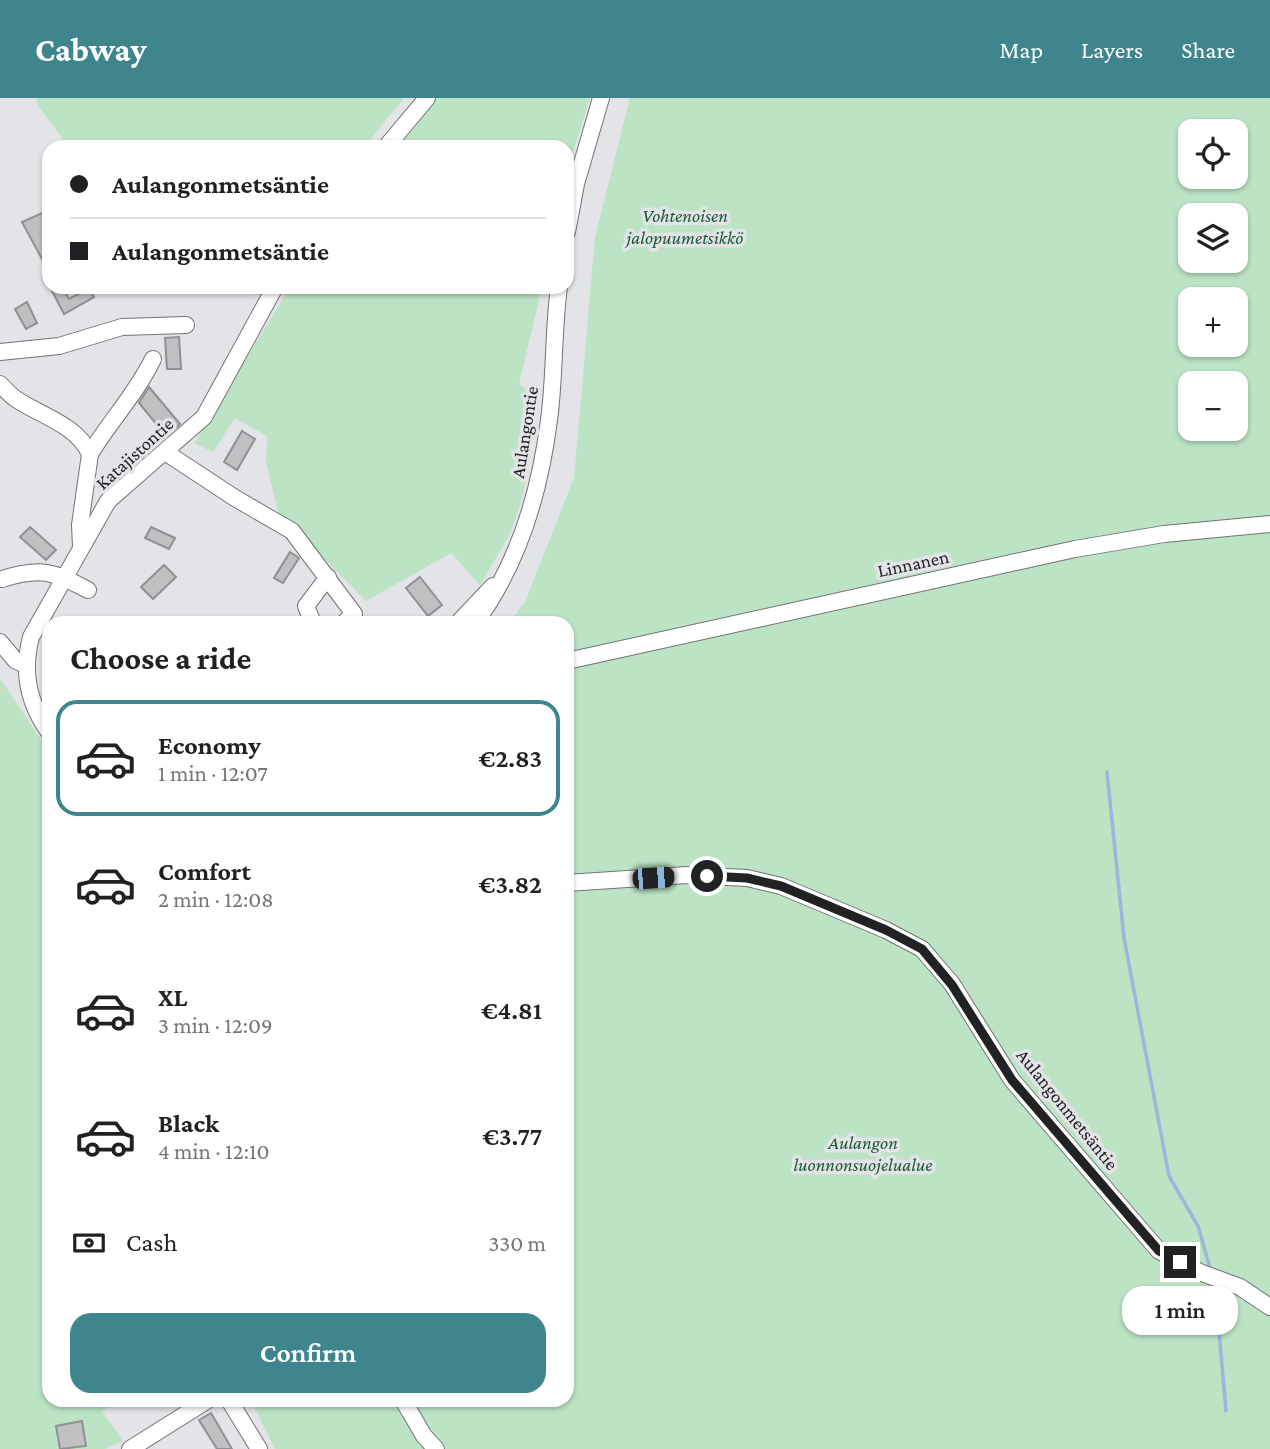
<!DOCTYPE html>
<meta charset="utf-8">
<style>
:root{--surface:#fff;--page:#f2f2f2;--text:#202124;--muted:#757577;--line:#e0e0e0;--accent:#3e858d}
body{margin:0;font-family:"Crimson Pro",serif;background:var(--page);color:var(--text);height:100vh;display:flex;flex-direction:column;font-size:26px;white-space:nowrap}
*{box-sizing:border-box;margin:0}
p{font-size:23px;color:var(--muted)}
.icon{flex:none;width:38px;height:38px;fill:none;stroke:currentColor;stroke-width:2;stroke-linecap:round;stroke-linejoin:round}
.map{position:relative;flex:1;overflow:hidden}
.details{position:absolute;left:42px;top:518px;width:532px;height:791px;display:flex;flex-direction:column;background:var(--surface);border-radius:21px;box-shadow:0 2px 5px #0004}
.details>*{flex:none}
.guide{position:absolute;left:42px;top:42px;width:532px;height:154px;border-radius:21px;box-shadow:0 2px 5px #0004;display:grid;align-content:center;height:154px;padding:0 28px;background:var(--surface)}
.tools{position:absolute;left:1178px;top:21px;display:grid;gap:14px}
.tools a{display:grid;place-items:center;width:70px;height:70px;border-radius:14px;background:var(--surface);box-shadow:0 2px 5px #0004;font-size:35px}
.end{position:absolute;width:32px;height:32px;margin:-16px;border:9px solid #212223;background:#fff;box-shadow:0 0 0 4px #fff}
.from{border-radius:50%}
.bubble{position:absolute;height:49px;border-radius:21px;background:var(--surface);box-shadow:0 2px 5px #0004;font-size:23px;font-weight:600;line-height:49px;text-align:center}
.car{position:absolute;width:21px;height:42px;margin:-21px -10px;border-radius:9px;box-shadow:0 0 5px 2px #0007;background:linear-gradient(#222 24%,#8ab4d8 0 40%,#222 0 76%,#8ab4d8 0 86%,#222 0)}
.guide b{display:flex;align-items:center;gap:24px;height:66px;font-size:26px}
.guide b+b{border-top:2px solid var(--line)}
.guide i{width:18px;height:18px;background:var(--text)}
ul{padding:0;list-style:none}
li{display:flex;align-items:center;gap:21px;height:116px;margin:0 14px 10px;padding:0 14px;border:4px solid transparent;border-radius:21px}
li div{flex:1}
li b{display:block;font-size:26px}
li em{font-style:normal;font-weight:600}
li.active{border-color:var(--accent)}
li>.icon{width:63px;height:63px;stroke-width:1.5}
h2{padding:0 28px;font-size:32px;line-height:84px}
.pay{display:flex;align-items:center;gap:18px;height:77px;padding:0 28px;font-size:26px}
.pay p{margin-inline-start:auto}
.cta{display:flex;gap:14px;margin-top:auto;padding:14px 28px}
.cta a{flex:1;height:80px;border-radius:21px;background:var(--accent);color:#fff;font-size:28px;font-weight:600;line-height:80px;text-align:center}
header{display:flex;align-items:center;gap:42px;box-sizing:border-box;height:98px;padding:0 35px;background:var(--accent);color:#fff}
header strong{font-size:33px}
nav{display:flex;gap:38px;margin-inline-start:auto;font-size:24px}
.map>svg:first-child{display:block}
</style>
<header>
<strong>Cabway</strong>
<nav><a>Map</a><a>Layers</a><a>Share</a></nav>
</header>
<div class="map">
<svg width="1270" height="1351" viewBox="0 0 1270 1351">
<rect width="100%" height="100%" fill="#e2e4e7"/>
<g fill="#bbe3c4" fill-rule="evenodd">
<path d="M38 0H404L364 49H69L36 5Z"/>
<path d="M436 0H590L567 74V49H398Z"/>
<path d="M630 0H1270V1351H275L251 1302H567V525H509L525 504 574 380 595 139ZM1190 33H1236V79H1190ZM1190 117H1236V163H1190ZM1190 201H1236V247H1190ZM1190 285H1236V331H1190Z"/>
<path d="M290 189H542L519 286 532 296C536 339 526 406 505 445 497 459 488 473 480 487L451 455 366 503 278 414 266 364 267 338 235 320 213 354 194 345Z"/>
<path d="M0 580 49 654V1302H107L109 1308 102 1313 123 1343 105 1351H0Z"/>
</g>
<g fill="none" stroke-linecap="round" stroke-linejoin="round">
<g stroke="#9cb7dd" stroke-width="3.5">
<path d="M1107 674 1124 840 1169 1078 1198 1128 1210 1170"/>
<path d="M1215 1186 1226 1313"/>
</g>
</g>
<g fill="#c0c0c3" stroke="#909093" stroke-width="2">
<path d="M49 112V174L22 124Z"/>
<path d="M50 189H62L69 201 89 190 94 199 64 216Z"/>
<path d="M27 204 37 225 26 231 15 211Z"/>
<path d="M179 239 181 271H167L165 240Z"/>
<path d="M149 289 180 326 166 338 139 305Z"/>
<path d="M242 333 255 341 237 372 224 364Z"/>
<path d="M30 429 56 452 46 462 20 439Z"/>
<path d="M151 429 175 440 169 451 145 440Z"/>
<path d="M290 454 299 460 283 485 274 480Z"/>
<path d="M164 467 176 479 153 501 141 489Z"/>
<path d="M420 479 442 507 428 518 406 490Z"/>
<path d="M211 1315 232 1351H217L199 1322Z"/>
<path d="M82 1323 86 1348 60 1351 56 1328Z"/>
</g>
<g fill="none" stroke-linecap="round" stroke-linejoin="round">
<g stroke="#717375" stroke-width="18">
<g id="minor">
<path d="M386 49 427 0"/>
<path d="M567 134 576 86 601 0"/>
<path d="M0 254 59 248 122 229 186 227"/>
<path d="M0 286C5 291 10 297 16 301 41 318 76 326 90 356L80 427 81 448"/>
<path d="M165 354 235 400 292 433 354 516 344 525"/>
<path d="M90 356C110 323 136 296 153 261"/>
<path d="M2 481C41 469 52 473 88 492"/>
<path d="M313 525 306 508 328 479"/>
<path d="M458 525 493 488"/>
<path d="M475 525C518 467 540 393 549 322 555 278 553 233 559 189"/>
<path d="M0 544 15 562 27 568"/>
<path d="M567 563 1075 451 1164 436 1270 426"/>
<path d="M49 634C28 605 22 573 31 539L108 403 204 319 275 189"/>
<path d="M567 785 687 777 747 780 781 788 886 832 922 851 952 886 1012 982 1159 1153 1202 1175 1240 1189 1270 1209"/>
<path d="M229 1302 259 1351"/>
<path d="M403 1302 424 1338 436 1351"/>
<path d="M130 1351 208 1302"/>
</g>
</g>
<use href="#minor" stroke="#fff" stroke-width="16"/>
</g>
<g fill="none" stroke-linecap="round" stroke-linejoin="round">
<path stroke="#212223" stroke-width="9" d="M707 778 747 780 781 788 886 832 922 851 952 887 1012 982 1159 1153 1180 1164"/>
</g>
<g text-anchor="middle" stroke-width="7" stroke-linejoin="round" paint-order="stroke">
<g font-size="19" font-style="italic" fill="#1a5a31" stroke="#e2e4e7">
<text x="685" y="124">Vohtenoisen<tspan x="685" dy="22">jalopuumetsikkö</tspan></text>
<text x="863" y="1051">Aulangon<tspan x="863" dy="22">luonnonsuojelualue</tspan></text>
</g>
<g font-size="19" fill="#212223" stroke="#e2e4e7">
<text transform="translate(524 334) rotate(-81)" y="7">Aulangontie</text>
<text transform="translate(134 355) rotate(-42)" y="7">Katajistontie</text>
<text transform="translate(913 465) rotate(-12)" y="7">Linnanen</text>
<text transform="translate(1068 1011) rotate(51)" y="7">Aulangonmetsäntie</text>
</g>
</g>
</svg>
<div class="tools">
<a><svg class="icon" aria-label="locate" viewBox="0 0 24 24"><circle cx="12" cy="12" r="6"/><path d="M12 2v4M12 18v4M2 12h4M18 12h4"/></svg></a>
<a><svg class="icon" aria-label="layers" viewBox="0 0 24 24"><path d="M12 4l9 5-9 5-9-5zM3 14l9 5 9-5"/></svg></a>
<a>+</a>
<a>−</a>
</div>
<i class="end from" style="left:707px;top:778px"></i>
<i class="end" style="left:1180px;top:1164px"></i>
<div class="bubble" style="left:1122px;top:1188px;width:116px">1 min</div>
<i class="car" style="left:653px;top:780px;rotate:86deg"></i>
<div class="guide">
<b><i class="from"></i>Aulangonmetsäntie</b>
<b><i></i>Aulangonmetsäntie</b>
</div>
<section class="details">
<h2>Choose a ride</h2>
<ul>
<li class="active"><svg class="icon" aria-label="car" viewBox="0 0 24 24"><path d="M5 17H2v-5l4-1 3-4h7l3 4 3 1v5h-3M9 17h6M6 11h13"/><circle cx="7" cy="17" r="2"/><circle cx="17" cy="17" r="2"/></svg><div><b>Economy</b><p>1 min · 12:07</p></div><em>€2.83</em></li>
<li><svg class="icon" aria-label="car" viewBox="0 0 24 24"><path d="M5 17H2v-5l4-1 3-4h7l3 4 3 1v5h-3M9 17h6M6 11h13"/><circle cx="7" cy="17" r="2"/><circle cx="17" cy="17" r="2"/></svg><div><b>Comfort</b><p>2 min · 12:08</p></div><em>€3.82</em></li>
<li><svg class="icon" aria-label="car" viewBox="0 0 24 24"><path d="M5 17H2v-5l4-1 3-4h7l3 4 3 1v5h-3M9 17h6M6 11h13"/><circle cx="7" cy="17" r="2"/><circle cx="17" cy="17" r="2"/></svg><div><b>XL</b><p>3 min · 12:09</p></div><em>€4.81</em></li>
<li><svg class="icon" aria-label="car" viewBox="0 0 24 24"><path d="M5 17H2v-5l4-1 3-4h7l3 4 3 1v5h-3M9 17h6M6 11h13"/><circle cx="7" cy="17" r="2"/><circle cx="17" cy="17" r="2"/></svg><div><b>Black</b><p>4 min · 12:10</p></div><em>€3.77</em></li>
</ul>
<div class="pay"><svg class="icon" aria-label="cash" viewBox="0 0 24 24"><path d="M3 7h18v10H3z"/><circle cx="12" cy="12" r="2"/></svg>Cash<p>330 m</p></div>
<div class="cta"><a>Confirm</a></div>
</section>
</div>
